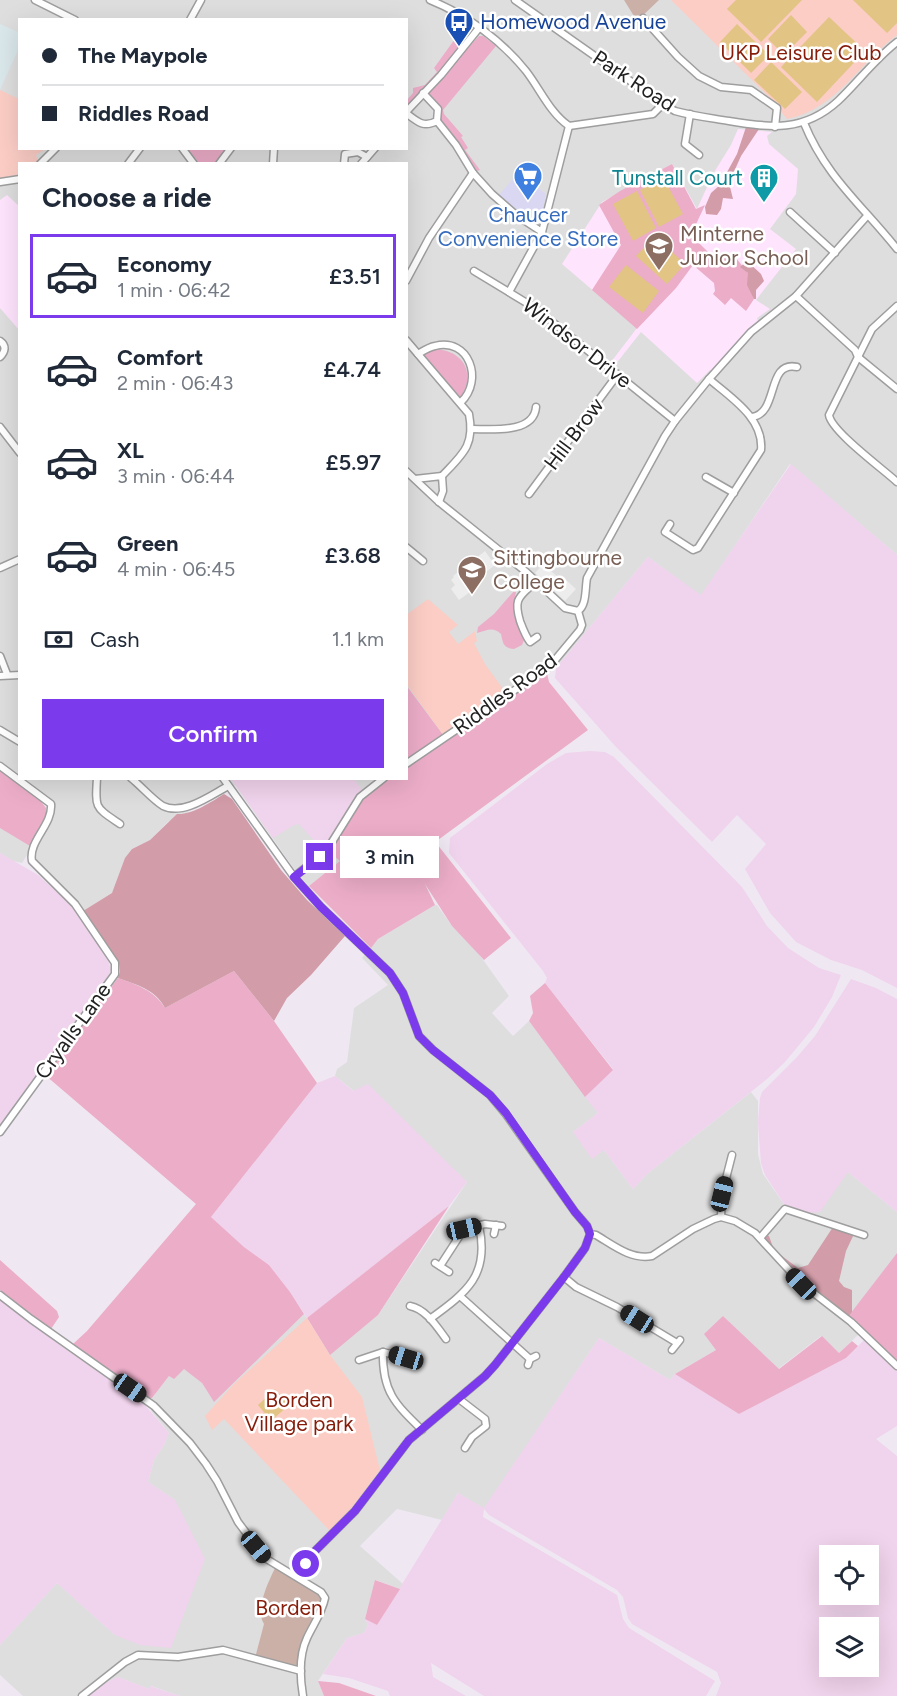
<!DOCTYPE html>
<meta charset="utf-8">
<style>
:root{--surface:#fff;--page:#f2f2f3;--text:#1f2937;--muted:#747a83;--line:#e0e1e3;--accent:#7c3aed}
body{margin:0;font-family:Figtree,sans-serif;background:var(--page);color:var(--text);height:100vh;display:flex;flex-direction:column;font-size:22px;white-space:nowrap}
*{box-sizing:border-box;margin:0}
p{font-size:20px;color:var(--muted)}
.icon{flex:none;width:33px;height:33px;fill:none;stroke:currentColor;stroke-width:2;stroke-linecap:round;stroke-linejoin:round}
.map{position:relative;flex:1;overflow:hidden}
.sheet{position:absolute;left:18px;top:162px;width:390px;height:618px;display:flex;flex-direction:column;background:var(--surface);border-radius:0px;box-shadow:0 6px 24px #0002}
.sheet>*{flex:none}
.hud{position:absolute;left:18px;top:18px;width:390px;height:132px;border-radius:0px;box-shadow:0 6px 24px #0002;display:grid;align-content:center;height:132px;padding:0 24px;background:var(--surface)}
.buttons{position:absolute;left:819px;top:1545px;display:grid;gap:12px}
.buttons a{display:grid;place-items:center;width:60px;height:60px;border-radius:0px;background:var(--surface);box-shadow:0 6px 24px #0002;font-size:30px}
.end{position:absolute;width:27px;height:27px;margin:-14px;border:8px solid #7c3aed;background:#fff;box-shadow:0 0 0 3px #fff}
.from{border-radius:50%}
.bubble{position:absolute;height:42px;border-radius:0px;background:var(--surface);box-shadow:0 6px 24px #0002;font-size:20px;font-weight:600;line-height:42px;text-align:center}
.car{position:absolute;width:18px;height:36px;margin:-18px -9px;border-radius:8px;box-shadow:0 0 4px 2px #0007;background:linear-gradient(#222 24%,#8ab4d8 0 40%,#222 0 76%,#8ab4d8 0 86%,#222 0)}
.hud b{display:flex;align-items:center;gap:21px;height:57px;font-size:22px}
.hud b+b{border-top:2px solid var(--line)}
.hud i{width:15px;height:15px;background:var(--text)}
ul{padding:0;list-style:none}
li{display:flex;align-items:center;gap:18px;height:84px;margin:0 12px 9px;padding:0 12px;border:3px solid transparent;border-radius:0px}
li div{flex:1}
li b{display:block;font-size:22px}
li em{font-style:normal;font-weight:600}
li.on{border-color:var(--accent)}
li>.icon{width:54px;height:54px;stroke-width:1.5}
h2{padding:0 24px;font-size:27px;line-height:72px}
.pay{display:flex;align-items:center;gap:15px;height:66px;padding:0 24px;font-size:22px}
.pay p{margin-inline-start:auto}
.button{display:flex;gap:12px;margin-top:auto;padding:12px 24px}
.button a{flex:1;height:69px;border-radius:0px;background:var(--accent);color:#fff;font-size:24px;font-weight:600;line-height:69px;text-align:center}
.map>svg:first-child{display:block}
</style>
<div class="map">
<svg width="897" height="1696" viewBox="0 0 897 1696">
<rect width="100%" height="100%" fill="#efe8f2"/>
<g fill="#dededf" fill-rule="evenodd">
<path d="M0 0H897V555L790 464 701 596 648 557 556 668 407 766 406 164H20V778L388 779 366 793 341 861 309 886 297 873 235 785 224 794 168 822 150 840 132 849 112 893 83 911 63 888 40 867 31 849 22 863 13 861 0 853V827L30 845 37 836 49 811 46 802 0 769ZM20 20H406V148H20Z"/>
<path d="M435 905H437L452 926 474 947 509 996 492 1013 513 1036 529 1021 598 1113 573 1132 604 1150 633 1189 647 1174 751 1092 758 1101V1154L763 1174 786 1207 848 1172 897 1212V1253L846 1320 859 1334 839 1353 821 1336 778 1369 723 1316 716 1350 675 1374 670 1380 599 1338 484 1509 458 1493 442 1520 397 1509 360 1546 403 1584 400 1589 376 1580 365 1619 368 1625 364 1633 347 1638 318 1681 324 1696H180L151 1686 149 1689 118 1677 101 1685 89 1696H23L0 1675V1645L57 1583 115 1635 175 1500 148 1482 154 1460 164 1445 169 1433 151 1411 152 1398 169 1376 184 1368 202 1383 214 1401 304 1314 330 1354 378 1315 467 1182 335 1076 337 1069 347 1062 354 1008 388 985 362 958 378 939Z"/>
</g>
<path fill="#dad7f2" d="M518 173 546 194 542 215 537 213 529 222 498 196Z"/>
<path fill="#dae7eb" d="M0 24 20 33 19 48 0 90Z"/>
<g fill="#ffe4fd">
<path d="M738 129 772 132 767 136 769 144 798 169 796 194 770 229 796 249 756 300 770 309 757 318 758 321 739 340 713 372 710 370 697 383 641 332 615 365 611 362 637 328 562 264 602 202 672 164 697 209 713 174 731 145Z"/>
<path d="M7 195 19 206V330L0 308V200Z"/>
</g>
<g fill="#f0d3ec" fill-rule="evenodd">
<path d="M791 464 897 555V988L862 970 831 960 796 942 770 913 745 869 766 844 737 815 712 842 616 747 555 678 556 668 648 557 701 595Z"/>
<path d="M590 751 605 752 614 757 742 887 767 926 788 948 819 968 841 975 832 997 814 1027 785 1062 767 1079 647 1174 633 1189 604 1150 592 1159 573 1132 598 1113 585 1097 613 1069 545 983 547 978 543 971 449 853 450 838 547 764 566 753Z"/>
<path d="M231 779H354L363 791 357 796 327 844 319 846 299 824 294 825 273 838Z"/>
<path d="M0 853 38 875 72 906 107 956 111 970 107 979 39 1076 34 1079 31 1088 0 1129Z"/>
<path d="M851 979 876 988 897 999V1212L848 1172 820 1212 808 1213 786 1207 765 1175 761 1163 758 1123 760 1098 762 1092 797 1057 815 1036Z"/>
<path d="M335 1076 353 1091 368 1084 467 1182 449 1206 307 1318 290 1292 269 1265 244 1247 211 1217 317 1083Z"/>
<path d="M0 1299 64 1348 143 1403 169 1433 164 1445 154 1460 148 1482 175 1500 205 1559 171 1648 140 1645 115 1635 57 1583 0 1645Z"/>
<path d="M599 1338 670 1380 675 1374 739 1414 846 1358 864 1340 897 1370V1426L876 1439 897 1456V1696H716L721 1683 717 1672 632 1624 628 1618 623 1597 617 1590 489 1515 484 1509 483 1517 617 1595 623 1619 629 1628 715 1681 706 1696H484L431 1663 433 1677 466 1696H390L388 1691 349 1678 323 1674 347 1638 364 1633 368 1625 365 1619 377 1625 458 1493 484 1508ZM830 1556H868V1594H830ZM830 1628H868V1666H830Z"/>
<path d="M118 1677 149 1689 150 1686 180 1696H89L101 1685Z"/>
</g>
<g fill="#ecadc8">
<path d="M465 25 471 28V36L407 107V100L413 93V88L425 85 437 72 434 68Z"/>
<path d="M479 36H483L496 46 443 110 444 114 463 136 461 137 468 148 465 150 480 170 477 171 453 137 440 122 439 109 429 95V90Z"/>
<path d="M188 149H229L214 164 199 163Z"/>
<path d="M672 164 696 209 705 205 691 235 717 261 727 252 734 260 736 258 748 273 754 299 746 311 731 298 725 305 713 294 715 291 714 283 693 265 676 288 637 329 592 290 621 245 599 205 620 191Z"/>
<path d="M433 349C452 349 470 360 467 381 467 387 462 393 461 398L422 354Z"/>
<path d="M514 591 516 592 514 604 524 640 522 645 514 649C503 648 503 643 501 634 492 626 487 631 477 633L478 627 494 614Z"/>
<path d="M547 673 549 682 588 730 412 859 414 863 437 844 511 938 484 960 452 926 425 884 435 905 378 939 371 948 309 886 340 861 330 853C343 828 360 789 388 779 393 777 401 779 406 778L407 766Z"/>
<path d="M406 685 444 736 406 761Z"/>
<path d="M0 771 40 800 46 808 47 815 43 824 30 846 0 828Z"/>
<path d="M234 971 274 1021 317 1083 211 1217 244 1247 269 1265 290 1292 304 1314 214 1402 202 1383 184 1369 174 1379 169 1376 152 1398H149L73 1344 87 1331 196 1204 45 1075 118 978C137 985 154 990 165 1008Z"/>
<path d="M545 983 613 1070 585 1097 529 1021 533 1013 530 996Z"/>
<path d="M449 1206 378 1315 330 1355 307 1318Z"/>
<path d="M897 1253V1360L894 1364 847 1318Z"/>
<path d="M0 1260 57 1311 59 1317 51 1329 0 1290Z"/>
<path d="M723 1316 779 1369 822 1336 839 1353 852 1341 858 1346 846 1358 739 1414 675 1374 716 1350 704 1334Z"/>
<path d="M375 1580 400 1589 377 1625 365 1619Z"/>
<path d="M318 1681 339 1683 376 1696H324Z"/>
</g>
<g fill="#d29ca8">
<path d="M746 127 759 129 741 156 729 183 733 199 723 198 721 209 717 215 706 214 705 207 711 193 720 185 737 154Z"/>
<path d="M747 261 761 274 764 281 756 290V299H754L747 285 748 273 740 267Z"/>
<path d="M224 794 232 799 281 870 307 900 345 936 311 975 287 998 274 1021 234 971 165 1008C155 989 137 985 118 978L120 972 119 963 83 911 112 893 125 858 132 849 150 840 177 814C192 815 211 802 224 794Z"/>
<path d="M833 1227 854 1234 846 1251 839 1281 844 1287 852 1290V1312L847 1318 802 1284 760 1238 766 1235 769 1236 774 1250 798 1268 808 1265Z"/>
</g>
<g fill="#cbb0a8">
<path d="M624 0H659L637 21Z"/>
<path d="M275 1568 318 1593 322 1598 321 1606 299 1651 298 1665 293 1667 277 1661 255 1658 264 1624C255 1609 268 1583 275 1568Z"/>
</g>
<g fill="#fbcdc5">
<path d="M671 0H897V35C859 63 837 109 787 119L770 98Z"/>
<path d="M0 90 19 99 20 148 46 149 36 155 38 161 34 163 20 164 19 175 0 178Z"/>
<path d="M428 599 458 625 449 632 458 644 475 631 477 641 474 643 485 664 506 693 444 736 407 685 406 615Z"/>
<path d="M307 1318 330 1355 362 1397 380 1470 353 1506 330 1531 224 1419 212 1430 205 1416 234 1384Z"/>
</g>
<g fill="#e2c485">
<path d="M736 0H802L761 42 727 9Z"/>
<path d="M853 0H897V23L887 33Z"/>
<path d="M791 15 807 32 784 55 768 39Z"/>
<path d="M829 17 865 51 817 102 781 67Z"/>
<path d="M737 24 769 55 751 73 720 42Z"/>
<path d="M771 62 802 92 785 109 754 80Z"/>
<path d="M663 177 683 214 659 227 640 190Z"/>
<path d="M637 191 656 228 633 241 613 204Z"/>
<path d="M655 236 685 264 667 284 636 256Z"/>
<path d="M626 265 659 291 643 313 609 287Z"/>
<path d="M275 1389 289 1405 271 1421 258 1405Z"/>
</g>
<g fill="#ededed">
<path d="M485 551 495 565 467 587 470 592 459 600 451 589 455 585 451 580 454 577 453 576Z"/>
<path d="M545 562 551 567 549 569 560 579 563 577 576 589 565 601 535 573Z"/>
</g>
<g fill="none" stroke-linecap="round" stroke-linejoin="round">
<g stroke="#9e9e9e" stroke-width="9">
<g id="minor">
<path d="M35 0 75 20"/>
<path d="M430 0C467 15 502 41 526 71 540 89 550 113 569 126L653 114 663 104"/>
<path d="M515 0 663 104 675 111C693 116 711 118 729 121 771 128 804 132 838 101 858 82 875 59 897 42"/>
<path d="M190 20 201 0"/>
<path d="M641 20 643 18 678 57 699 76 721 87 751 90 777 108 775 127"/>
<path d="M406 112 441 75 479 28"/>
<path d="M406 113C418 122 423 128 437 121L438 109 423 93"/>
<path d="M690 114 685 144 699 155"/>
<path d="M437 121 456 145 473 173 492 194 516 215 542 232"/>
<path d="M804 123C826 177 862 205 897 249"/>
<path d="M182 148 194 164"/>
<path d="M40 164 56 148"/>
<path d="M128 164 140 148"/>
<path d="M219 164 231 148"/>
<path d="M273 164 274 148"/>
<path d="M344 164 345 154 358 152 367 157"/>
<path d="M361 164 375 148"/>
<path d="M0 182 20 179"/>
<path d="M790 212 835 253"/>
<path d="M474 271 535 308 675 421"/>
<path d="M406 281 429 238 473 173"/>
<path d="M509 292 542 232 569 126"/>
<path d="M796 296 855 350 858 357 897 389"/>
<path d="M897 306 872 329 829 415C831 431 883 469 897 482"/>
<path d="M406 340 469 414C475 445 463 454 442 476"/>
<path d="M0 341C7 346 5 352 0 357"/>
<path d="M418 354C423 351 429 347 435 346 469 337 484 380 461 402"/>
<path d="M752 417C779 414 766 360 797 367"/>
<path d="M0 427 20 453"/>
<path d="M472 429C491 429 534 434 536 407"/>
<path d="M406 471 439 502 525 571 565 608 578 611"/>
<path d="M706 477 734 493"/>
<path d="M415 479 442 476 443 491 439 502"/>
<path d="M529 494 618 374"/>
<path d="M670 524 665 532 693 550 698 548 761 450C764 418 730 397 709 379"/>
<path d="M406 547 423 561"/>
<path d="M0 568 20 559"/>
<path d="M536 581C520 597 513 597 520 621 523 629 525 635 530 642L537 637"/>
<path d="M578 611C587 605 585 588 587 578L665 436 675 421 709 379 751 332 796 296 867 216"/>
<path d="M0 656 7 674"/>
<path d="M0 676 20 675"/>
<path d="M0 730 20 742"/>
<path d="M406 764 550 666 580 630 582 625 578 611"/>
<path d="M0 766 51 804C53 825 28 841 32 861L75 904 115 963V974L0 1132"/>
<path d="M97 778C95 809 95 807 120 824"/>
<path d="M131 778C141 786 153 800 163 806 183 816 211 795 228 786"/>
<path d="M223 778 294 877 321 907 390 973 403 993 419 1036 433 1050 490 1095 505 1113 575 1212 587 1226 590 1234"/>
<path d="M294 877 327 850 360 797 384 778"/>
<path d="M721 1217 722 1194 732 1155"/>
<path d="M494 1234 496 1225"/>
<path d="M590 1234 596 1235C613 1245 631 1260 652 1256L693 1229 714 1219 721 1217 735 1221 755 1233 802 1284 851 1322 897 1366"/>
<path d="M760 1238 785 1209 864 1235"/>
<path d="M435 1263 449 1272"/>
<path d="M440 1266 464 1229 485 1224 502 1226"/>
<path d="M564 1277 576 1287 617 1307 677 1343"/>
<path d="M0 1295 31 1319 154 1406 190 1443 206 1464 217 1481 238 1522 265 1558 321 1592 325 1598C322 1613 313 1625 307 1638 299 1655 300 1678 303 1696"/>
<path d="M461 1297 530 1359"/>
<path d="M410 1306C426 1309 437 1327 446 1339"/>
<path d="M430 1319C467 1292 490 1275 479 1226"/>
<path d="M672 1350 680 1340"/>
<path d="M383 1352C382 1391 395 1404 422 1430"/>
<path d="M359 1360 383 1352 406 1358"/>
<path d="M528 1365 530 1359 536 1356"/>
<path d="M459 1399 485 1419 486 1426 472 1437 465 1448"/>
<path d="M296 1575 315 1551 355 1511 409 1440 485 1376 495 1365 564 1277 585 1248 590 1234"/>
<path d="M82 1696 125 1662 138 1655 178 1657 223 1650 301 1671"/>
</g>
</g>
<use href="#minor" stroke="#fff" stroke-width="6"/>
</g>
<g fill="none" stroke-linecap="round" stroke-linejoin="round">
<path stroke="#7c3aed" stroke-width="8" d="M306 1564 315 1551 355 1511 409 1440 485 1376 495 1365 564 1277 585 1248 590 1234 587 1226 575 1212 506 1113 490 1095 433 1050 419 1036 403 993 390 973 321 907 294 877 320 857"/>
</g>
<defs>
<g id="bus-pin" transform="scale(1.5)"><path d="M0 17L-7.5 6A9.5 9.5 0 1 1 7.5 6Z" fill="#1a4fb4" stroke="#fff"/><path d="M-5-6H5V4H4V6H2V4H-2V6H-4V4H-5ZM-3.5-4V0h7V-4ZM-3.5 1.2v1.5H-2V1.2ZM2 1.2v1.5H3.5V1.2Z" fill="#fff"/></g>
<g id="supermarket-pin" transform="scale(1.5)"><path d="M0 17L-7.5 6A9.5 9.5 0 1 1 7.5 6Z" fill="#3f7fe0" stroke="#fff"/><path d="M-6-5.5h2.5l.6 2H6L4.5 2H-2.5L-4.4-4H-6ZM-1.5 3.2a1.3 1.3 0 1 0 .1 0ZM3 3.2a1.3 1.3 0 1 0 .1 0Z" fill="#fff"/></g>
<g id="building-pin" transform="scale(1.5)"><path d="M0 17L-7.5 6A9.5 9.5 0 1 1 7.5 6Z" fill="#0f9aa8" stroke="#fff"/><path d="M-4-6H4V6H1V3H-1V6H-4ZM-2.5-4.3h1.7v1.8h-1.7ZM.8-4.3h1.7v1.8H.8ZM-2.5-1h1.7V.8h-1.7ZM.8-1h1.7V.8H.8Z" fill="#fff"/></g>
<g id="school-pin" transform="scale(1.5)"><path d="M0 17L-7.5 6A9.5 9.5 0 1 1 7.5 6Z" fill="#8d6e63" stroke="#fff"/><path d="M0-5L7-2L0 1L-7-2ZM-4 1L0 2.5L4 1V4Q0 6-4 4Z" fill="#fff"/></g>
<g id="university-pin" transform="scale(1.5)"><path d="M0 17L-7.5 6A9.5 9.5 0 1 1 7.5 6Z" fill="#8d6e63" stroke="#fff"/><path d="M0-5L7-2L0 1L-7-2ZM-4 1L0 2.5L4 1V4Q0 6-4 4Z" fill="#fff"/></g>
</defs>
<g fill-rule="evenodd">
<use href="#bus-pin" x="459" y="22"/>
<use href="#supermarket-pin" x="528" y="176"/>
<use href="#building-pin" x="764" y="178"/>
<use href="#school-pin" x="659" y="246"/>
<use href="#university-pin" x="472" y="570"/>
</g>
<g text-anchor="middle" stroke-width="5" stroke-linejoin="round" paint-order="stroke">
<g font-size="21" fill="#164399" stroke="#fff" text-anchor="start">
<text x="480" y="29">Homewood Avenue</text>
</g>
<g font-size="21" fill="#861c09" stroke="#fff">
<text x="801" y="60">UKP Leisure Club</text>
<text x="299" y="1407">Borden<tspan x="299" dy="24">Village park</tspan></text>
<text x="289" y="1615">Borden</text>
</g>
<g font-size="21" fill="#212121" stroke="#fff">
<text transform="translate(634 81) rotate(33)" y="7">Park Road</text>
<text transform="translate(577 343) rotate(38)" y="7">Windsor Drive</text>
<text transform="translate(574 434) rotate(-53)" y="7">Hill Brow</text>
<text transform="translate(505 694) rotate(-36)" y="7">Riddles Road</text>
<text transform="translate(73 1031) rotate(-54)" y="7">Cryalls Lane</text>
</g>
<g font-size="21" fill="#0d838f" stroke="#fff" text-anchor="end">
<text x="743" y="185">Tunstall Court</text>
</g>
<g font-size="21" fill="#366cbe" stroke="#fff">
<text x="528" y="222">Chaucer<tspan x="528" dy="24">Convenience Store</tspan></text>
</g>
<g font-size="21" fill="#785e54" stroke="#fff" text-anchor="start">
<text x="680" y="241">Minterne<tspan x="680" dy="24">Junior School</tspan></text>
<text x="493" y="565">Sittingbourne<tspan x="493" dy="24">College</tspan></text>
</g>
</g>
</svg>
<div class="buttons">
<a><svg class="icon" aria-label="locate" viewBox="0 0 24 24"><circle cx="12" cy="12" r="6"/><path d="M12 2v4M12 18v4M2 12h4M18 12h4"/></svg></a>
<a><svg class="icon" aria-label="layers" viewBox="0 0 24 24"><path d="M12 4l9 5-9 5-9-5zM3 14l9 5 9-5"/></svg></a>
</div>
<i class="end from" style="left:306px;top:1564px"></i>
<i class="end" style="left:320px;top:857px"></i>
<div class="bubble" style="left:340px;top:836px;width:99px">3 min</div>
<i class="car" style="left:722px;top:1194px;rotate:14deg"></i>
<i class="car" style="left:464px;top:1229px;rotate:77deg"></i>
<i class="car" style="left:801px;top:1284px;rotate:316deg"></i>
<i class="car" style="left:637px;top:1319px;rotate:302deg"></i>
<i class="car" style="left:406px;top:1358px;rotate:287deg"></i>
<i class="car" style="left:130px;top:1388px;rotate:125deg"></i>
<i class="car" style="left:256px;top:1547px;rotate:140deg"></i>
<div class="hud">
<b><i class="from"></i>The Maypole</b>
<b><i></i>Riddles Road</b>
</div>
<section class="sheet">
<h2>Choose a ride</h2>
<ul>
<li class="on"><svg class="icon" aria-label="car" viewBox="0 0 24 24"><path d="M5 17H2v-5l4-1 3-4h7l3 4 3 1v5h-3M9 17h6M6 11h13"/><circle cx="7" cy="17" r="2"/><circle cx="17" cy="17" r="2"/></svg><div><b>Economy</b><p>1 min · 06:42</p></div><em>£3.51</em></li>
<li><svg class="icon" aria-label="car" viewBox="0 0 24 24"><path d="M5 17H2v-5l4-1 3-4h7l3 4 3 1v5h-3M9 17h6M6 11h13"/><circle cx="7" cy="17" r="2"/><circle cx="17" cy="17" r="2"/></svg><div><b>Comfort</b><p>2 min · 06:43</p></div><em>£4.74</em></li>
<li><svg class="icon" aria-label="car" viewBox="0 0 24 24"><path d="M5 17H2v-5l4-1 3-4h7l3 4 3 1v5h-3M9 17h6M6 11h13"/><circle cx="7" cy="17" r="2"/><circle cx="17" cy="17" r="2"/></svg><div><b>XL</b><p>3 min · 06:44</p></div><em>£5.97</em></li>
<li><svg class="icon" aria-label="car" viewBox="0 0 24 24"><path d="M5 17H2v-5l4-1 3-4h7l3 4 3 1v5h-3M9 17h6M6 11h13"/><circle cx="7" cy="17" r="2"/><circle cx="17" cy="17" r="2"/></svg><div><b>Green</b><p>4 min · 06:45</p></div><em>£3.68</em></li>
</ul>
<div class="pay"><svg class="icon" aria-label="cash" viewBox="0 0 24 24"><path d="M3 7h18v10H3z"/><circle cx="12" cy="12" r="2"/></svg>Cash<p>1.1 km</p></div>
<div class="button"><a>Confirm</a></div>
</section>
</div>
